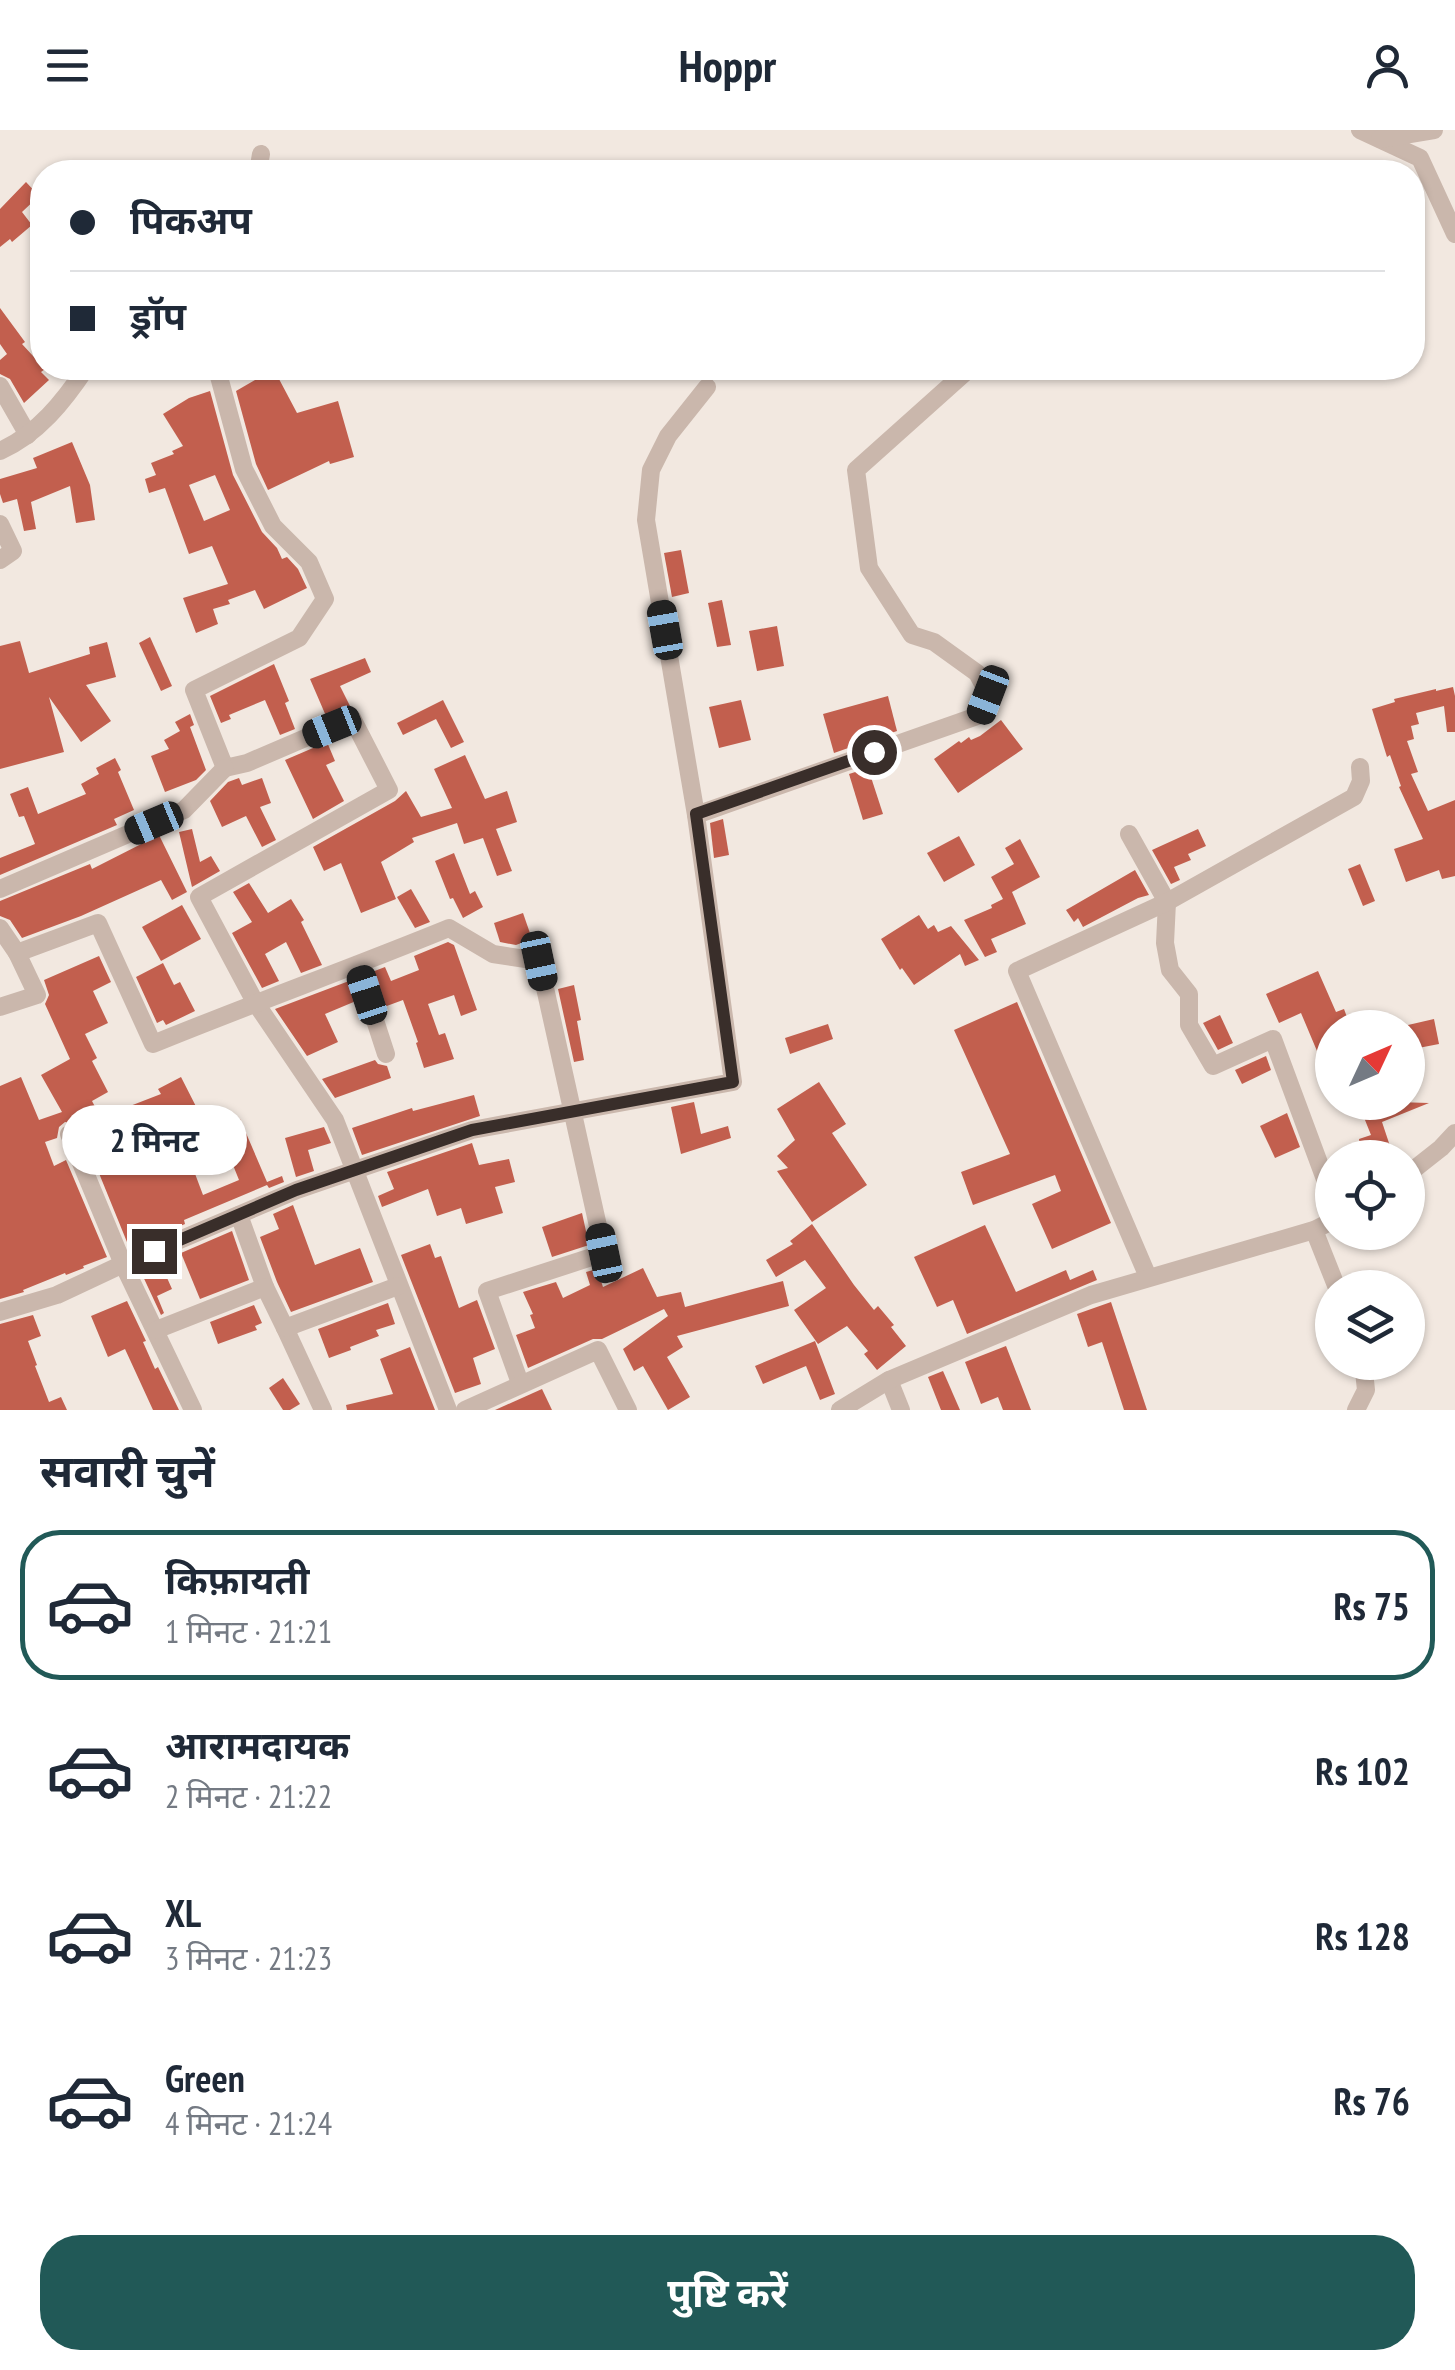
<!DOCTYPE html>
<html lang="hi">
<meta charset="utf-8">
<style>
:root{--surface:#fff;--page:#f6f6f7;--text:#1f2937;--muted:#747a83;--line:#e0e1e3;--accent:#215957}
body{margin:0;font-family:"PT Sans Narrow","Noto Sans Devanagari",sans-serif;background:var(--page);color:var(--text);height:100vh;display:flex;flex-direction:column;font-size:38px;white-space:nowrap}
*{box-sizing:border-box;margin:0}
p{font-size:32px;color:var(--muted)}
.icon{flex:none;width:55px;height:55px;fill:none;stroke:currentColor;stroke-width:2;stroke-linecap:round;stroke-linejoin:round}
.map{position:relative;height:1280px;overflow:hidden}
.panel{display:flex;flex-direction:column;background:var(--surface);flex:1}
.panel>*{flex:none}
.banner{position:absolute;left:30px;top:30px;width:1395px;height:220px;border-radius:40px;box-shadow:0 2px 8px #0004;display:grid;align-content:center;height:220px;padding:0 40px;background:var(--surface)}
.needle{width:65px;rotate:46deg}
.controls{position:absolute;left:1315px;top:880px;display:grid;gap:20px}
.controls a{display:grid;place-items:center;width:110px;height:110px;border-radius:50%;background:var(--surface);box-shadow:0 2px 8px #0004;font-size:50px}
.end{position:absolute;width:45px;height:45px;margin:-22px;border:12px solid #392e2a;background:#fff;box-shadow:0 0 0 5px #fff}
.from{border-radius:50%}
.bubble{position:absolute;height:70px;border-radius:35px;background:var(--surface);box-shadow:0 2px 8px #0004;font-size:32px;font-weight:700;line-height:70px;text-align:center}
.car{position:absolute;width:30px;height:60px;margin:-30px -15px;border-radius:12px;box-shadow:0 0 8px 2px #0007;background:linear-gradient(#222 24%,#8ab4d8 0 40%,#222 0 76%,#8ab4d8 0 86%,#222 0)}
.banner b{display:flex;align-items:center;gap:35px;height:95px;font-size:38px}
.banner b+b{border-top:2px solid var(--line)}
.banner i{width:25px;height:25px;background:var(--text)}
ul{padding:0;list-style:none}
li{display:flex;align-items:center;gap:30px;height:150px;margin:0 20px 15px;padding:0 20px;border:5px solid transparent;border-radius:40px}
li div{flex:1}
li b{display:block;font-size:38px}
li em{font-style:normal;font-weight:700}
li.on{border-color:var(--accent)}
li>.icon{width:90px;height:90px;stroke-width:1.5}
h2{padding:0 40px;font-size:45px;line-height:120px}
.cta{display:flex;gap:20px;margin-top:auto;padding:20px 40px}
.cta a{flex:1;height:115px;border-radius:40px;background:var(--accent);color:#fff;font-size:40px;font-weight:700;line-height:115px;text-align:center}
header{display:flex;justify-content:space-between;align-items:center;height:130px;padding:0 40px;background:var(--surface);font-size:45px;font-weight:700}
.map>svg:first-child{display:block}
</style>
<header><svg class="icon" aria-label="menu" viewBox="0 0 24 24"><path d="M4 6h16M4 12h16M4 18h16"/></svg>Hoppr<svg class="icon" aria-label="person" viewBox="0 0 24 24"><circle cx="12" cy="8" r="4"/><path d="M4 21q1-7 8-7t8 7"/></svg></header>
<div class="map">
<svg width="1455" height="1280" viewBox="0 0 1455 1280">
<rect width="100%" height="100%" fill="#f2e8e0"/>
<g fill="#c25f4e" fill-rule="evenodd">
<path d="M26 52 39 66 22 82 32 95 12 112 10 109 0 117V79Z"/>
<path d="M0 178 25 212 22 214 45 239 41 242 49 250 24 273 10 249 0 244V230L7 224 0 214Z"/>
<path d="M249 238H303L279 249 297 283 338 271 354 327 330 334 329 331 268 360 256 334 236 261 255 250Z"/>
<path d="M210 261 233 345 262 402 277 418 282 429 287 427 298 439 307 458 264 479 255 460 228 470 230 474 213 479 218 494 196 503 183 468 228 454 212 416 189 424 165 358 149 363 145 349 156 345 151 333 174 324 172 321 183 316 163 284 189 268ZM215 345 230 380 204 391 189 355Z"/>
<path d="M72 312 90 355 95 390 76 393 70 356 31 372 36 399 24 401 17 369 3 373 0 364V349L37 338 33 328Z"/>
<path d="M681 420 689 463 672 467 664 423Z"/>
<path d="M722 470 731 515 717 517 708 473Z"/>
<path d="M777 496 784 536 757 541 749 501Z"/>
<path d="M150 507 172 556 161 561 139 513Z"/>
<path d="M20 511 29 543 90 524 89 517 107 512 116 547 86 555 111 591 81 612 49 567 64 622 0 639V516Z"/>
<path d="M365 528 371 542 340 556 350 576 326 586 310 549Z"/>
<path d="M274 534 289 571 285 573 295 599 280 605 265 570 229 585 231 589 221 593 210 566Z"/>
<path d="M1453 557 1455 566V602H1447L1444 576 1416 583 1419 594 1411 596 1414 609 1407 611 1418 642 1411 644 1428 681 1455 670V746L1442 749 1439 740 1406 752 1394 719 1423 709 1399 657 1401 656 1390 625 1387 627 1372 579 1395 572 1394 569 1436 559V561Z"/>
<path d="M888 566 897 601 834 623 823 584Z"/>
<path d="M443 570 464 612 451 618 436 589 403 605 397 593Z"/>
<path d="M741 570 751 610 719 618 709 577Z"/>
<path d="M190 584 194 595 190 597 206 640 196 650 165 662 151 626 169 619 164 610 180 601 175 592Z"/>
<path d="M1001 590 1023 619 958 663 934 629 959 611 961 613 969 607 971 610 980 606Z"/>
<path d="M327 612 335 631 326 635 344 671 313 689 285 630Z"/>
<path d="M465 625 485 669 507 661 517 692 496 699 512 741 497 746 483 708 464 714 457 693 412 708 414 712 381 732 396 769 361 783 341 733 324 741 313 717 395 671 406 661 421 687 452 678 434 639Z"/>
<path d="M115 628 121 640 118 642 134 680 114 689 117 695 0 745V728L35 714 24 686 19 687 10 664 28 657 38 684 86 664 81 654 99 644 96 638Z"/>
<path d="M868 638 883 684 863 690 849 644Z"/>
<path d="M239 648 242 655 262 648 271 673 260 677 276 710 262 717 246 686 222 697 210 671 228 652Z"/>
<path d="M723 689 729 725 714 728 710 693Z"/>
<path d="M192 699 200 732 211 726 220 741 192 757 179 702Z"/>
<path d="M1198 699 1206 716 1188 724 1191 730 1174 737 1180 750 1171 754 1152 720Z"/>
<path d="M159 705 187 762 172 770 161 750 81 786 22 808 10 790 0 786V771L90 734 92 739Z"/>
<path d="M959 706 975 735 944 752 927 723Z"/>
<path d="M1020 709 1040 747 1012 762 1026 794 991 809 997 822 985 827 964 790 992 778 991 775 1003 769 991 747 1014 734 1005 718Z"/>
<path d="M454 723 470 764 475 761 483 777 463 788 453 768 450 769 435 731Z"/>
<path d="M1360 734 1375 771 1363 776 1348 739Z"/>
<path d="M1135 740 1149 765 1138 768 1083 797 1078 788 1074 792 1066 780Z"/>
<path d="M249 753 268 783 291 769 304 790 301 792 322 835 301 843 286 812 265 824 279 851 262 858 232 803 252 792 233 762Z"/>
<path d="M411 759 430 792 415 798 397 767Z"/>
<path d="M182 775 201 809 161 831 142 797Z"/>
<path d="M523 783 532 809 516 815 500 812 494 793Z"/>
<path d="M919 785 928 799 934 795 938 802 951 796 979 830 965 836 960 824 914 855 902 838 900 840 881 809Z"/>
<path d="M448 812 454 815 477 880 461 886 454 865 428 874 439 905 445 903 454 929 424 938 416 913 418 912 403 870 384 877 372 842 385 837 391 851 419 840 414 826Z"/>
<path d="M99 826 111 852 93 861 108 893 85 904 97 928 92 931 108 962 92 971 103 992 131 979 130 976 161 964 158 959 181 947 208 1000 221 994 222 997 240 989 267 1052 282 1046 284 1052 269 1058 267 1055 184 1090 185 1094 129 1117 81 999 76 994 65 992 59 997 57 1008 45 1012 54 1036 66 1030 107 1127 83 1136 84 1138 66 1145 65 1143 23 1160 24 1162 0 1169V956L21 947 39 990 62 982 41 945 70 929 45 874 49 865 44 850ZM229 1025 239 1050 203 1065 194 1041Z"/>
<path d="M163 833 174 855 180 852 195 881 166 895 163 890 157 893 136 847Z"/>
<path d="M1318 841 1336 882 1344 879 1351 898H1332V915L1317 921 1301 883 1279 893 1266 864Z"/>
<path d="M349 851 356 871 325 884 338 912 307 926 275 879Z"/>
<path d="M574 855 581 890 577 891 584 930 574 932 558 859Z"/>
<path d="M1017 872 1111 1093 1052 1119 1032 1074 1061 1061 1055 1045 973 1075 961 1042 1010 1024 954 900Z"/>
<path d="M1220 885 1233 913 1218 920 1203 893Z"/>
<path d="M1434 889 1439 914 1408 920V895Z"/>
<path d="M828 894 833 909 790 924 785 908Z"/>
<path d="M1266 926 1271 940 1242 954 1235 940Z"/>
<path d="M375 930 378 934 387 936 391 948 335 968 322 949Z"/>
<path d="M819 952 846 994 832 1003 867 1055 812 1092 777 1041 788 1038 777 1026 795 1010 777 979Z"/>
<path d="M474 965 480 986 362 1025 352 998 412 978 413 981Z"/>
<path d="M694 972 701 1004 728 996 731 1008 681 1024 671 977Z"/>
<path d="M1380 972H1386L1388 976 1397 972 1429 973 1382 992 1391 1019 1362 1028 1359 1009 1371 1005 1361 980Z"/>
<path d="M1287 983 1300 1017 1275 1028 1260 996Z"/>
<path d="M324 997 331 1013 308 1020 314 1041 296 1047 285 1008Z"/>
<path d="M472 1013 479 1035 509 1029 515 1052 495 1057 503 1083 466 1094 461 1078 437 1086 428 1059 382 1077 378 1066 394 1059 387 1042Z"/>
<path d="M293 1075 315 1135 360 1118 373 1152 291 1182 277 1152 260 1107 279 1099 273 1084Z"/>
<path d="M582 1083 589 1115 552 1127 542 1097Z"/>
<path d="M812 1094 854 1155 874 1180 878 1176 894 1195 891 1197 906 1216 877 1240 864 1224 868 1221 847 1196 818 1214 794 1180 826 1158 805 1130 776 1147 766 1130 793 1114 790 1111Z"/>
<path d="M985 1095 1016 1162 1066 1140 1070 1150 1093 1140 1097 1150 967 1204 953 1170 937 1177 914 1127Z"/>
<path d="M232 1101 249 1150 200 1169 181 1123Z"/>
<path d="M430 1114 435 1128 441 1126 459 1178 477 1170 495 1219 473 1228 481 1254 455 1263 401 1125Z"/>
<path d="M160 1132 172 1159 157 1166 164 1183 161 1185 140 1140Z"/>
<path d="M643 1138 657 1167 681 1162 685 1177 783 1151 789 1176 677 1206 683 1217 667 1227 690 1267 668 1280 643 1236 634 1241 623 1219 668 1186 664 1179 602 1209H593L528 1238 516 1205 535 1198 530 1185 533 1184 523 1162 556 1152 563 1168 590 1155 586 1142 597 1139 603 1157Z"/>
<path d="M127 1171 146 1211 143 1212 155 1239 158 1237 179 1280H153L125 1219 108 1227 91 1186Z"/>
<path d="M1111 1172 1147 1280H1124L1102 1212 1088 1217 1077 1184Z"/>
<path d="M388 1173 395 1194 376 1200 379 1206 350 1217 351 1220 329 1228 318 1199Z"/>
<path d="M254 1175 262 1193 255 1196 257 1200 218 1214 210 1192Z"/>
<path d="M33 1185 41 1206 28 1211 37 1235 35 1236 49 1272 61 1267 67 1280H0V1194Z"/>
<path d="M815 1211 835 1264 820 1270 806 1236 763 1254 755 1236Z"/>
<path d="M1006 1216 1031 1280H1003L998 1267 981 1274 965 1232Z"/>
<path d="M410 1217 435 1280H347L346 1275 393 1264 380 1229Z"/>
<path d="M943 1241 960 1280H941L928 1247Z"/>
<path d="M283 1248 300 1274 290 1280H283L269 1258Z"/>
<path d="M542 1259 552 1280H495Z"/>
</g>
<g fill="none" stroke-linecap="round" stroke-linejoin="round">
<g stroke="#cab7ac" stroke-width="18">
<path d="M1360 0 1420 28 1455 104"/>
<path d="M1380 9 1434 0"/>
<path d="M258 42 261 24"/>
<path d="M220 238 218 243 244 339 273 396 309 432 325 469 299 508 194 560 225 638 247 633 352 588 389 660 199 767 255 872 335 990 448 1280"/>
<path d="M0 256 28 305"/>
<path d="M0 321C38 304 64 271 86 238"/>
<path d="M0 394 13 421 0 430"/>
<path d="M696 685 646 390 651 340 668 306 707 257"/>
<path d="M1129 704 1167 772 1165 813 1170 840 1189 864V895L1213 936 1273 909 1332 1068"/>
<path d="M0 759 184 680 225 638"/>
<path d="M0 798 17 823 37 865 0 877"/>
<path d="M17 823 98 793 153 914C251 874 351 838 449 798L493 824 539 831 604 1123 487 1161 520 1253"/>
<path d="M357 835 386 924"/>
<path d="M69 1004 123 1134 193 1280"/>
<path d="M1408 1044 1441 1018 1455 1003"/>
<path d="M239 1085 265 1157"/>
<path d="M1314 1100 1337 1158"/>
<path d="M1148 1147 1017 841 1167 772 1354 667 1361 651 1360 637"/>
<path d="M0 1182 57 1165 123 1134 297 1060 472 1000 733 952 696 685 980 585 989 565 977 543 934 512 912 505 869 438 856 340 970 238"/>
<path d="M285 1198 323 1280"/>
<path d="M156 1200 265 1157 285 1198 398 1156"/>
<path d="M889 1250 901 1280"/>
<path d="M465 1280 598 1220 628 1280"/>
<path d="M840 1280 889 1250 1091 1165 1314 1100 1332 1091"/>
<path d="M1356 1280 1366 1260 1363 1232"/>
</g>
</g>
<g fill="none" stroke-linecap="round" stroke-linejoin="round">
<path stroke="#392e2a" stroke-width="12" d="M154 1121 296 1060 472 1000 733 952 696 684 874 622"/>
</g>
</svg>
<div class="controls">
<a><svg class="needle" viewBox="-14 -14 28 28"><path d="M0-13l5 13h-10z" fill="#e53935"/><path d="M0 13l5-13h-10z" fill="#747a83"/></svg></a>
<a><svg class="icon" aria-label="locate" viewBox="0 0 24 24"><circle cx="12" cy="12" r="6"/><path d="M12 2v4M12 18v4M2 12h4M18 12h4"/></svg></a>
<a><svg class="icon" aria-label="layers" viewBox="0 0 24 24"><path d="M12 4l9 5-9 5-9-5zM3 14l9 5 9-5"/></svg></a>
</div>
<i class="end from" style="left:874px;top:622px"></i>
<i class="end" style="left:154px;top:1121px"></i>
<div class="bubble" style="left:62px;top:975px;width:185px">2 मिनट</div>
<i class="car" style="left:665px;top:500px;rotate:350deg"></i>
<i class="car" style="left:988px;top:565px;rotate:201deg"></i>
<i class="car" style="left:332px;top:597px;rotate:248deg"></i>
<i class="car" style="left:154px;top:693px;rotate:247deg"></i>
<i class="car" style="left:539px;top:831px;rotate:168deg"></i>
<i class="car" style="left:367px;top:865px;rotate:342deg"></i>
<i class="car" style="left:604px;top:1123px;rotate:348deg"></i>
<div class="banner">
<b><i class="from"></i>पिकअप</b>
<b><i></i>ड्रॉप</b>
</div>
</div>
<section class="panel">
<h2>सवारी चुनें</h2>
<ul>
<li class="on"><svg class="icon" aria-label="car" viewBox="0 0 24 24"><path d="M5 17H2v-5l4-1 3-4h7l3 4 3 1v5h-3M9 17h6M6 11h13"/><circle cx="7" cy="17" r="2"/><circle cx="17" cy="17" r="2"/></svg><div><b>किफ़ायती</b><p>1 मिनट · 21:21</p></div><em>Rs 75</em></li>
<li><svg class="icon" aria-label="car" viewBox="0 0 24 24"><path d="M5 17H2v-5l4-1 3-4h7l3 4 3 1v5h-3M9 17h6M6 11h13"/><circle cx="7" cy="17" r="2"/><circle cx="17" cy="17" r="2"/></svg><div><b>आरामदायक</b><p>2 मिनट · 21:22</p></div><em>Rs 102</em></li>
<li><svg class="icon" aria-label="car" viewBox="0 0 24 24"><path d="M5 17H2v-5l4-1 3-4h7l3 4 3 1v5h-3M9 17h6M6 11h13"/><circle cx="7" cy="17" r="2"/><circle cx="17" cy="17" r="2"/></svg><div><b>XL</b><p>3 मिनट · 21:23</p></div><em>Rs 128</em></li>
<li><svg class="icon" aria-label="car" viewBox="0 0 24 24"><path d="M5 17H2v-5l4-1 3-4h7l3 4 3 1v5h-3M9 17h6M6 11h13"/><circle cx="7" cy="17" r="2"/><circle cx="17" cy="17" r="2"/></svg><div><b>Green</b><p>4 मिनट · 21:24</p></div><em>Rs 76</em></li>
</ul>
<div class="cta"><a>पुष्टि करें</a></div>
</section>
